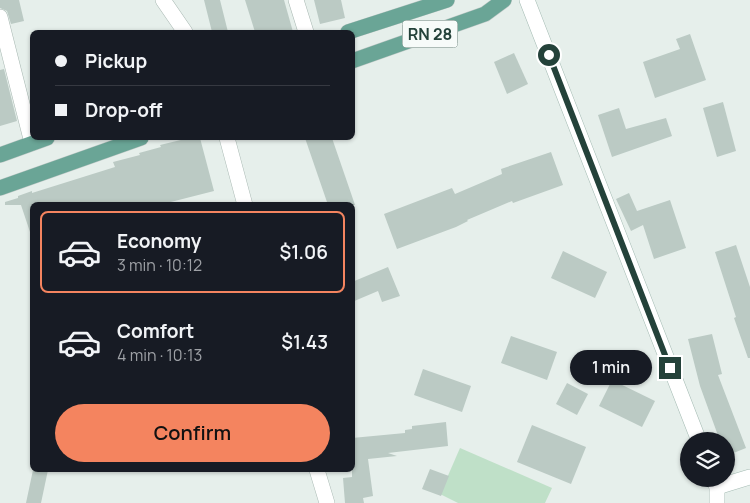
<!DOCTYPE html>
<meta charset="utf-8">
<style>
:root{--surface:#171b24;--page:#20242c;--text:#f1f3f6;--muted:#9ea1a6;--line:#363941;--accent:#f4845f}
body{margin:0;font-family:Manrope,sans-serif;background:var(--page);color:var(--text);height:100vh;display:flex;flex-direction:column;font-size:19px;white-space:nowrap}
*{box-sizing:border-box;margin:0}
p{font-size:16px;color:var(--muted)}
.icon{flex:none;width:28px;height:28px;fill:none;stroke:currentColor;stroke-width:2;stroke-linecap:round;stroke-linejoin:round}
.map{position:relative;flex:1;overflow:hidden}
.side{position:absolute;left:30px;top:202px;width:325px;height:270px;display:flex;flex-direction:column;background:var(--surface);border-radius:8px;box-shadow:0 1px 4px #0004}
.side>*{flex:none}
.guide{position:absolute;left:30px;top:30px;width:325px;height:110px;border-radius:8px;box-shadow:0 1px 4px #0004;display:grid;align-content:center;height:110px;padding:0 25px;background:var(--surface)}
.buttons{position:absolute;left:680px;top:432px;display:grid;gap:10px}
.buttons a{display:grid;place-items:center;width:55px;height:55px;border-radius:50%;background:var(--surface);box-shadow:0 1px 4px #0004;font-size:25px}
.end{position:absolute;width:22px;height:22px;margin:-11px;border:6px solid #24423a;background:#fff;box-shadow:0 0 0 2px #fff}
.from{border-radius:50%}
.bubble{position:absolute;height:35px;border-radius:18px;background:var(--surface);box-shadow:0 1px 4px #0004;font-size:16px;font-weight:600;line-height:35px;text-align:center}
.guide b{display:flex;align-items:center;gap:18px;height:48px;font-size:19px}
.guide b+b{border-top:1px solid var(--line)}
.guide i{width:12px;height:12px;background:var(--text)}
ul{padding:9px 0 0;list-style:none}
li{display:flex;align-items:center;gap:15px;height:82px;margin:0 10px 8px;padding:0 15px;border:2px solid transparent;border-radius:8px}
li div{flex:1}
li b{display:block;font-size:19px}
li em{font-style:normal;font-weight:600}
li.selected{border-color:var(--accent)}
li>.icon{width:45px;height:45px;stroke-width:1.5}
.cta{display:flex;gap:10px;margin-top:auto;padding:10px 25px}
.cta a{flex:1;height:58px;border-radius:30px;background:var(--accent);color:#111;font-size:20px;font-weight:600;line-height:58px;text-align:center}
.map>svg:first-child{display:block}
</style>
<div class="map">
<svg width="750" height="503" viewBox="0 0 750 503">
<rect width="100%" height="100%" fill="#e6efeb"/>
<path fill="#bfe0c8" d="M460 448 552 488 545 503H458L440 494Z"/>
<g fill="#bbcac4">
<path d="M0 0H19L24 21 11 24 7 11 0 8Z"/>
<path d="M204 0H220L228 32H212Z"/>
<path d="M245 0H284L293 32H255Z"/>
<path d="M314 0H341L345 18 320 24Z"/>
<path d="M690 34 706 80 655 98 643 62 680 49 676 39Z"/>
<path d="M514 53 528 84 507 94 494 62Z"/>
<path d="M4 69 17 121 0 126V70Z"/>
<path d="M723 102 736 151 717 157 703 108Z"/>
<path d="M619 108 626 129 666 118 672 136 612 157 598 115Z"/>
<path d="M189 138H200L214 191 159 205H32V232H30L21 205H5V202L18 198V196L32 191V193L115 167 113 162 140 155 139 153 161 147 160 145Z"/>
<path d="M305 138H332L355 205H328Z"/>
<path d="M551 152 563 185 513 203 512 201 467 220 468 221 456 227 397 249 384 214 452 188 455 194 502 174 501 169Z"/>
<path d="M629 193 637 211 670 200 686 248 654 259 643 225 631 231 616 199Z"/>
<path d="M736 245 750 287V358H748L734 318 736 317 715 252Z"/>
<path d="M563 251 607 272 595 298 551 278Z"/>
<path d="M388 267 400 296 382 302 378 291 352 302V282Z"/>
<path d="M712 334 722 374 718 375 746 448 726 456V441H720L700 386 688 339Z"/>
<path d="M511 336 557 352 547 380 501 363Z"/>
<path d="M423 369 471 386 462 412 414 395Z"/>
<path d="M612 380 655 401 642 427 599 406Z"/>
<path d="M567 383 588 394 577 415 556 404Z"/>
<path d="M446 422 448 446 388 453 397 456 368 459 373 496 363 498 364 503H345L343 478 352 477V438L405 433V430L412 429V426Z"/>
<path d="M532 425 586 447 571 484 517 462Z"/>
<path d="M430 469 449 476 441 496 422 489Z"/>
<path d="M33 470H48L41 503H26Z"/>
</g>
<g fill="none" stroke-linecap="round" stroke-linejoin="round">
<g stroke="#a8b8b2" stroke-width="16">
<g id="minor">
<path d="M163 0 185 32"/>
<path d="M296 0 306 32"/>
<path d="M0 17 32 143"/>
</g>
</g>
<g stroke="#a8b8b2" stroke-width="16">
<g id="tertiary">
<path d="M227 138 245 205"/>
<path d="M317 470 327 503"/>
</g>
</g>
<g stroke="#a4bbb3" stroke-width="16">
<g id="secondary">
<path d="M527 0 699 441"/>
<path d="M713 479 717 487V503"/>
<path d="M717 487 750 477"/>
</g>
</g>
<g stroke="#c2cac8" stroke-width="16">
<g id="primary">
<path d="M348 32 447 0"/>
<path d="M352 61 485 14 504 0"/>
<path d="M0 155 47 138"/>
<path d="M0 188 141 138"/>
</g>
</g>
<use href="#minor" stroke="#fff" stroke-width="15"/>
<use href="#tertiary" stroke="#fff" stroke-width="15"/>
<use href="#secondary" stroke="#fff" stroke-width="15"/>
<use href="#primary" stroke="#6aa596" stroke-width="15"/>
</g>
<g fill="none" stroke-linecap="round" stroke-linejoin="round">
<path stroke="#24423a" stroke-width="6" d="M549 55 670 368"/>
</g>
<g text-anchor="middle" stroke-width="5" stroke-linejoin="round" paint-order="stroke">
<rect fill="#f7fbf9" stroke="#637a73" stroke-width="1" x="402.5" y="20.5" width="55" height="27" rx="4"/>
<g font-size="16" font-weight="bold" fill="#24423a">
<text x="430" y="40">RN 28</text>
</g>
</g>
</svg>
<div class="buttons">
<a><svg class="icon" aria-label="layers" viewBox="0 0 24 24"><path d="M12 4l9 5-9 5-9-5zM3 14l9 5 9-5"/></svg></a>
</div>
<i class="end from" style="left:549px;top:55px"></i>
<i class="end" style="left:670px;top:368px"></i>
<div class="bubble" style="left:570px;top:350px;width:82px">1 min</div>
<div class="guide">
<b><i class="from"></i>Pickup</b>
<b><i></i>Drop-off</b>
</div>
<section class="side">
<ul>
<li class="selected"><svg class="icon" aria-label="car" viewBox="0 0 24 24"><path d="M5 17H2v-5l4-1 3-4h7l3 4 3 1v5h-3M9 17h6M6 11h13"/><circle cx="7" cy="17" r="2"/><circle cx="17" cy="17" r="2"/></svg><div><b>Economy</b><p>3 min · 10:12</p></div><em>$1.06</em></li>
<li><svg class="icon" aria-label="car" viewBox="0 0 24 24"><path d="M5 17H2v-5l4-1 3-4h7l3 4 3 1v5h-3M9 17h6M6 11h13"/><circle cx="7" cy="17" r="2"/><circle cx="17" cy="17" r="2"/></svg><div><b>Comfort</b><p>4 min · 10:13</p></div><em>$1.43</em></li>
</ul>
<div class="cta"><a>Confirm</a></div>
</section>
</div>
